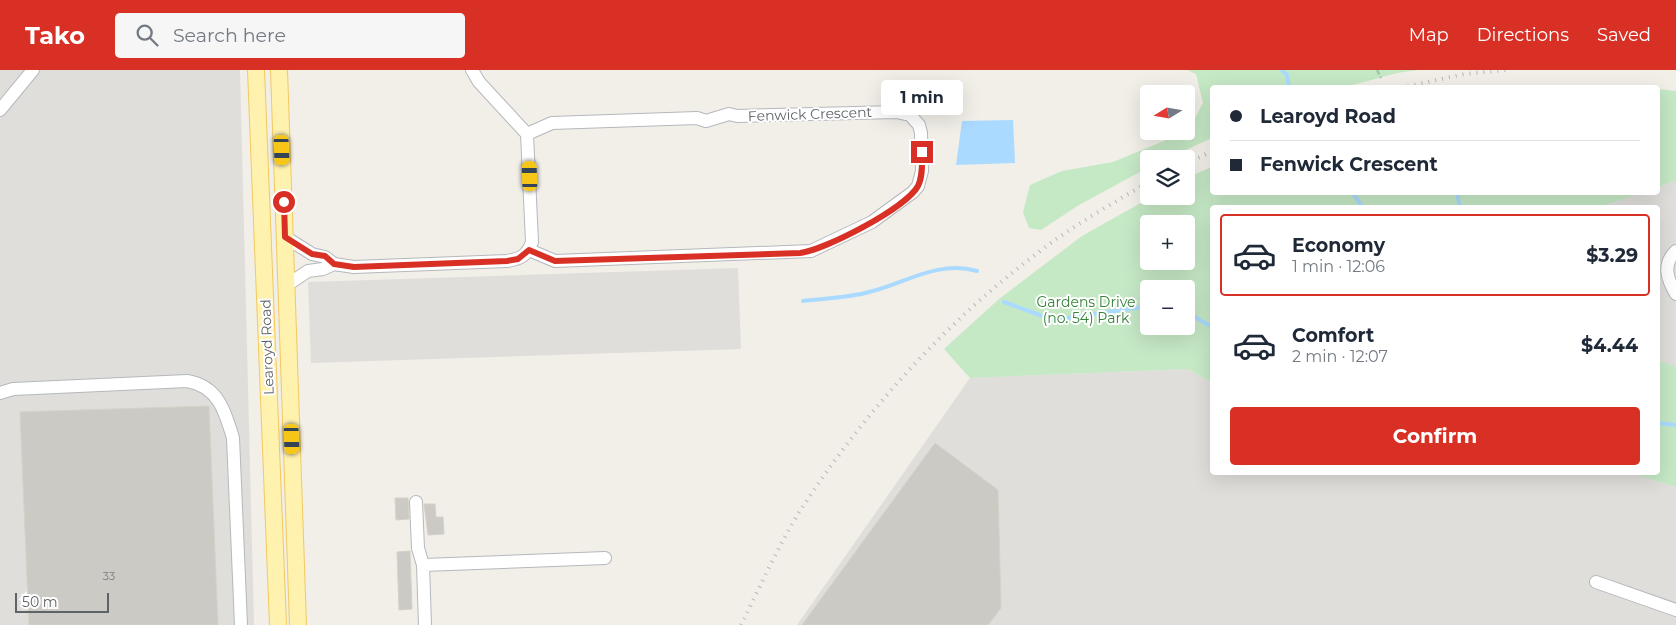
<!DOCTYPE html>
<meta charset="utf-8">
<style>
:root{--surface:#fff;--page:#f6f6f7;--text:#1f2937;--muted:#747a83;--line:#e0e1e3;--accent:#d93025}
body{margin:0;font-family:Montserrat,sans-serif;background:var(--page);color:var(--text);height:100vh;display:flex;flex-direction:column;font-size:19px;white-space:nowrap}
*{box-sizing:border-box;margin:0}
p{font-size:16px;color:var(--muted)}
.icon{flex:none;width:28px;height:28px;fill:none;stroke:currentColor;stroke-width:2;stroke-linecap:round;stroke-linejoin:round}
.map{position:relative;flex:1;overflow:hidden}
.side{position:absolute;left:1210px;top:135px;width:450px;height:270px;display:flex;flex-direction:column;background:var(--surface);border-radius:5px;box-shadow:0 5px 20px #0002}
.side>*{flex:none}
.top-card{position:absolute;left:1210px;top:15px;width:450px;height:110px;border-radius:5px;box-shadow:0 5px 20px #0002;display:grid;align-content:center;height:110px;padding:0 20px;background:var(--surface)}
.needle{width:32px;rotate:259deg}
.buttons{position:absolute;left:1140px;top:15px;display:grid;gap:10px}
.buttons a{display:grid;place-items:center;width:55px;height:55px;border-radius:5px;background:var(--surface);box-shadow:0 5px 20px #0002;font-size:25px}
.scale{position:absolute;left:15px;bottom:12px;width:94px;box-sizing:border-box;padding-left:5px;border:2px solid #5f6368;border-top:0;font-size:14px;line-height:18px;white-space:nowrap;color:#5f6368;-webkit-text-stroke:4px #fff;paint-order:stroke}
.end{position:absolute;width:22px;height:22px;margin:-11px;border:6px solid #d93025;background:#fff;box-shadow:0 0 0 2px #fff}
.from{border-radius:50%}
.bubble{position:absolute;height:35px;border-radius:5px;background:var(--surface);box-shadow:0 5px 20px #0002;font-size:16px;font-weight:700;line-height:35px;text-align:center}
.car{position:absolute;width:15px;height:30px;margin:-15px -8px;border-radius:6px;box-shadow:0 0 4px 1px #0007;background:linear-gradient(#f5c518 24%,#345 0 40%,#f5c518 0 76%,#345 0 86%,#f5c518 0)}
.top-card b{display:flex;align-items:center;gap:18px;height:48px;font-size:19px}
.top-card b+b{border-top:1px solid var(--line)}
.top-card i{width:12px;height:12px;background:var(--text)}
ul{padding:9px 0 0;list-style:none}
li{display:flex;align-items:center;gap:15px;height:82px;margin:0 10px 8px;padding:0 10px;border:2px solid transparent;border-radius:5px}
li div{flex:1}
li b{display:block;font-size:19px}
li em{font-style:normal;font-weight:700}
li.on{border-color:var(--accent)}
li>.icon{width:45px;height:45px;stroke-width:1.5}
.action{display:flex;gap:10px;margin-top:auto;padding:10px 20px}
.action a{flex:1;height:58px;border-radius:5px;background:var(--accent);color:#fff;font-size:20px;font-weight:700;line-height:58px;text-align:center}
header{display:flex;align-items:center;gap:30px;box-sizing:border-box;height:70px;padding:0 25px;background:var(--accent);color:#fff}
header strong{font-size:24px}
nav{display:flex;gap:28px;margin-inline-start:auto;font-size:18px}
.search{width:350px;height:45px;background:var(--page);display:flex;align-items:center;gap:12px;box-sizing:border-box;padding:0 18px;border-radius:5px;color:var(--muted);font-size:19px}
.map>svg:first-child{display:block}
</style>
<header>
<strong>Tako</strong>
<div class="search"><svg class="icon" aria-label="search" viewBox="0 0 24 24"><circle cx="10" cy="10" r="6"/><path d="M15 15l6 6"/></svg>Search here</div>
<nav><a>Map</a><a>Directions</a><a>Saved</a></nav>
</header>
<div class="map">
<svg width="1676" height="555" viewBox="0 0 1676 555">
<rect width="100%" height="100%" fill="#f1efe8"/>
<g fill="#e0deda">
<path d="M0 0H240L254 555H0Z"/>
<path d="M1676 111V297L1658 290V138H1597L1642 123 1658 122V117Z"/>
<path d="M738 198 741 279 311 293 308 212Z"/>
<path d="M1188 299 1212 313V402H1631L1676 417V555H797L970 308Z"/>
</g>
<g fill="#c5e8c5" fill-rule="evenodd">
<path d="M1187 0H1417L1397 3 1345 17 1212 18V68L1166 89H1149V97L1079 135 1041 160 1029 158 1023 142 1030 115 1062 101 1113 92 1188 61 1203 33 1196 4Z"/>
<path d="M1658 19 1676 21V111L1658 117Z"/>
<path d="M1212 97V122L1642 123 1597 138H1212V313L1188 299 970 308 944 279 999 229 1082 166 1153 126H1186V108ZM1149 154H1186V191H1149ZM1149 219H1186V256H1149Z"/>
<path d="M1658 290 1676 297V417L1631 403 1658 402Z"/>
</g>
<path fill="#aadaff" d="M1013 50 1015 93 956 95 962 51Z"/>
<g fill="none" stroke-linecap="round" stroke-linejoin="round">
<g stroke="#aadaff" stroke-width="4">
<path d="M1282 0 1287 5 1289 18"/>
<path d="M1352 122 1363 138"/>
<path d="M1457 122 1460 138"/>
<path d="M803 231C825 228 848 228 869 222 906 213 937 190 977 201"/>
<path d="M1004 232 1053 250 1149 236"/>
<path d="M1186 242 1212 257"/>
<path d="M1658 353 1676 355"/>
</g>
</g>
<g fill="#cccac5" stroke="#d6d1c6">
<path d="M209 336 218 555H29L20 342Z"/>
<path d="M935 373 998 420 1001 538 988 555H802Z"/>
<path d="M395 428H408L409 449 396 450Z"/>
<path d="M424 434H435L436 447H443L444 464 428 465Z"/>
<path d="M410 481 412 539 399 540 397 482Z"/>
</g>
<g fill="none" stroke-linecap="round" stroke-linejoin="round">
<g stroke="#b5b8bc" stroke-width="14">
<g id="minor">
<path d="M0 40 33 0"/>
<path d="M527 64 552 53 697 48 706 51 729 44 737 46 896 42 910 45 919 55 921 63 922 101 918 116 913 122 872 152 811 181 555 191 529 180"/>
<path d="M285 167 312 184 325 187 334 194 354 197 507 191C520 189 527 186 532 172L527 64 479 12 472 0"/>
<path d="M1676 181C1662 194 1667 209 1676 224"/>
<path d="M287 215 308 201 323 199 334 194"/>
<path d="M0 323 13 319 187 311C218 316 225 341 233 368L241 555"/>
<path d="M416 432 418 478 423 495"/>
<path d="M1596 512 1676 540"/>
<path d="M425 555 423 495 605 488"/>
</g>
</g>
<g stroke="#f2c960" stroke-width="18">
<g id="major">
<path d="M256 0 278 555"/>
<path d="M279 0 298 555"/>
</g>
</g>
<path stroke="#9cc7a9" stroke-width="2.5" stroke-dasharray="5 2.5" stroke-linecap="butt" d="M1377 0 1381 8"/>
<use href="#minor" stroke="#fff" stroke-width="12"/>
<use href="#major" stroke="#fff2af" stroke-width="16"/>
<g stroke="#b6b7b8" stroke-width="4" stroke-dasharray="1 6" stroke-linecap="butt">
<path d="M1401 18 1464 4 1506 0"/>
<path d="M1186 94 1212 81"/>
<path d="M741 555C759 519 779 474 800 441 868 336 955 242 1055 170 1085 149 1118 130 1149 112"/>
</g>
</g>
<g fill="none" stroke-linecap="round" stroke-linejoin="round">
<path stroke="#d93025" stroke-width="6" d="M284 132 285 167 312 184 325 186 334 194 354 197 507 191 518 189 529 180 555 191 800 183C825 180 906 138 918 116 923 106 922 93 922 82"/>
</g>
<g text-anchor="middle" stroke-width="4" stroke-linejoin="round" paint-order="stroke">
<g font-size="11" fill="#7a7d7f">
<text x="109" y="510">33</text>
</g>
<g font-size="14" fill="#5f6368" stroke="#fff">
<text transform="translate(810 44) rotate(-2)" y="5">Fenwick Crescent</text>
<text transform="translate(267 277) rotate(-92)" y="5">Learoyd Road</text>
</g>
<g font-size="14" fill="#348238" stroke="#fff">
<text x="1086" y="237">Gardens Drive<tspan x="1086" dy="16">(no. 54) Park</tspan></text>
</g>
</g>
</svg>
<div class="buttons">
<a><svg class="needle" viewBox="-14 -14 28 28"><path d="M0-13l5 13h-10z" fill="#e53935"/><path d="M0 13l5-13h-10z" fill="#747a83"/></svg></a>
<a><svg class="icon" aria-label="layers" viewBox="0 0 24 24"><path d="M12 4l9 5-9 5-9-5zM3 14l9 5 9-5"/></svg></a>
<a>+</a>
<a>−</a>
</div>
<div class="scale">50 m</div>
<i class="end from" style="left:284px;top:132px"></i>
<i class="end" style="left:922px;top:82px"></i>
<div class="bubble" style="left:881px;top:10px;width:82px">1 min</div>
<i class="car" style="left:282px;top:80px;rotate:178deg"></i>
<i class="car" style="left:530px;top:106px;rotate:358deg"></i>
<i class="car" style="left:292px;top:369px;rotate:178deg"></i>
<div class="top-card">
<b><i class="from"></i>Learoyd Road</b>
<b><i></i>Fenwick Crescent</b>
</div>
<section class="side">
<ul>
<li class="on"><svg class="icon" aria-label="car" viewBox="0 0 24 24"><path d="M5 17H2v-5l4-1 3-4h7l3 4 3 1v5h-3M9 17h6M6 11h13"/><circle cx="7" cy="17" r="2"/><circle cx="17" cy="17" r="2"/></svg><div><b>Economy</b><p>1 min · 12:06</p></div><em>$3.29</em></li>
<li><svg class="icon" aria-label="car" viewBox="0 0 24 24"><path d="M5 17H2v-5l4-1 3-4h7l3 4 3 1v5h-3M9 17h6M6 11h13"/><circle cx="7" cy="17" r="2"/><circle cx="17" cy="17" r="2"/></svg><div><b>Comfort</b><p>2 min · 12:07</p></div><em>$4.44</em></li>
</ul>
<div class="action"><a>Confirm</a></div>
</section>
</div>
